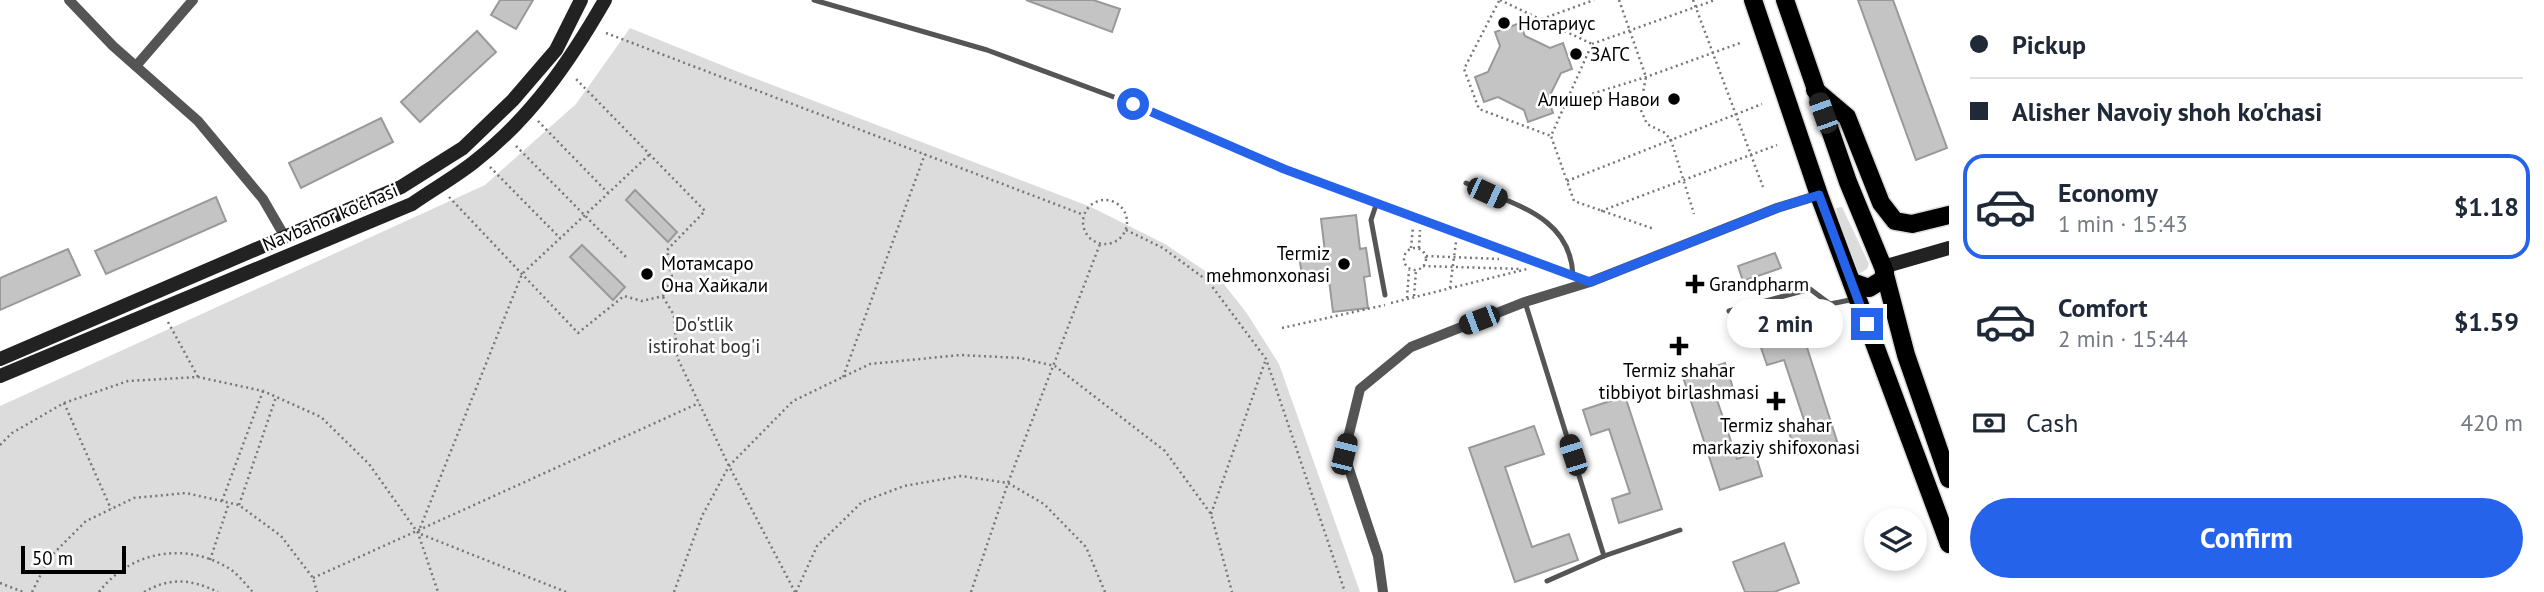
<!DOCTYPE html>
<meta charset="utf-8">
<style>
:root{--surface:#fff;--page:#f6f6f7;--text:#1f2937;--muted:#747a83;--line:#e0e1e3;--accent:#2563eb}
body{margin:0;font-family:"PT Sans",sans-serif;background:var(--page);color:var(--text);height:100vh;display:flex;flex-direction:column;font-size:26px;white-space:nowrap}
*{box-sizing:border-box;margin:0}
p{font-size:23px;color:var(--muted)}
.icon{flex:none;width:38px;height:38px;fill:none;stroke:currentColor;stroke-width:2;stroke-linecap:round;stroke-linejoin:round}
.map{position:relative;flex:1;overflow:hidden}
.side{display:flex;flex-direction:column;background:var(--surface);width:595px}
.side>*{flex:none}
.guide{display:grid;align-content:center;height:154px;padding:0 21px;background:var(--surface)}
.fabs{position:absolute;left:1864px;top:508px;display:grid;gap:14px}
.fabs a{display:grid;place-items:center;width:63px;height:63px;border-radius:50%;background:var(--surface);box-shadow:0 4px 10px #0003;font-size:35px}
.scale{position:absolute;left:21px;bottom:18px;width:105px;box-sizing:border-box;padding-left:7px;border:4px solid #000;border-top:0;font-size:19px;line-height:24px;white-space:nowrap;color:#000;-webkit-text-stroke:5px #fff;paint-order:stroke}
.end{position:absolute;width:32px;height:32px;margin:-16px;border:9px solid #2563eb;background:#fff;box-shadow:0 0 0 4px #fff}
.from{border-radius:50%}
.bubble{position:absolute;height:49px;border-radius:24px;background:var(--surface);box-shadow:0 4px 10px #0003;font-size:23px;font-weight:600;line-height:49px;text-align:center}
.car{position:absolute;width:21px;height:42px;margin:-21px -10px;border-radius:9px;box-shadow:0 0 5px 2px #0007;background:linear-gradient(#222 24%,#8ab4d8 0 40%,#222 0 76%,#8ab4d8 0 86%,#222 0)}
.guide b{display:flex;align-items:center;gap:24px;height:66px;font-size:26px}
.guide b+b{border-top:2px solid var(--line)}
.guide i{width:18px;height:18px;background:var(--text)}
ul{padding:0;list-style:none}
li{display:flex;align-items:center;gap:21px;height:105px;margin:0 14px 10px;padding:0 7px;border:4px solid transparent;border-radius:21px}
li div{flex:1}
li b{display:block;font-size:26px}
li em{font-style:normal;font-weight:600}
li.on{border-color:var(--accent)}
li>.icon{width:63px;height:63px;stroke-width:1.5}
.pay{display:flex;align-items:center;gap:18px;height:77px;padding:0 21px;font-size:26px}
.pay p{margin-inline-start:auto}
.cta{display:flex;gap:14px;margin-top:auto;padding:14px 21px}
.cta a{flex:1;height:80px;border-radius:42px;background:var(--accent);color:#fff;font-size:28px;font-weight:600;line-height:80px;text-align:center}
main{display:flex;flex:1;min-height:0}
.map>svg:first-child{display:block}
</style>
<main>
<div class="map">
<svg width="1949" height="592" viewBox="0 0 1949 592">
<rect width="100%" height="100%" fill="#fff"/>
<g fill="#dcdcdc">
<path d="M630 28 741 73 1091 207 1165 244 1223 283 1246 312 1279 364 1360 592H0V406L485 185 576 104Z"/>
<path d="M1842 207 1869 264 1867 269 1859 274 1849 269 1836 208Z"/>
</g>
<g fill="#c4c4c4" stroke="#999" stroke-width="2">
<path d="M500 0H533L516 29 491 15Z"/>
<path d="M1026 0H1093L1120 9 1112 32Z"/>
<path d="M1858 0H1893L1947 148 1916 160Z"/>
<path d="M1520 23 1525 36 1550 48 1563 43 1572 69 1561 73 1548 99 1553 113 1528 122 1524 110 1498 97 1484 102 1475 77 1488 72 1500 46 1495 32Z"/>
<path d="M477 31 496 52 420 122 401 102Z"/>
<path d="M381 118 393 142 301 188 289 163Z"/>
<path d="M635 190 677 232 668 242 626 200Z"/>
<path d="M216 197 226 221 106 274 95 251Z"/>
<path d="M1356 215 1360 249 1366 248 1370 276 1364 277 1368 308 1333 312 1329 280 1303 283 1299 255 1325 252 1321 219Z"/>
<path d="M582 245 625 287 613 300 570 257Z"/>
<path d="M68 249 80 275 0 310V278Z"/>
<path d="M1775 253 1781 268 1743 281 1738 266Z"/>
<path d="M1801 329 1837 441 1796 455 1789 432 1806 426 1784 360 1767 365 1759 342Z"/>
<path d="M1725 363 1733 388 1715 394 1737 459 1755 453 1762 476 1720 490 1683 377Z"/>
<path d="M1625 396 1662 509 1619 523 1612 499 1630 493 1609 429 1591 435 1583 410Z"/>
<path d="M1534 426 1544 454 1505 467 1532 547 1569 534 1578 560 1515 582 1469 448Z"/>
<path d="M1784 543 1799 583 1774 592H1745L1733 562Z"/>
</g>
<g fill="none" stroke-linecap="round" stroke-linejoin="round">
<g stroke="#dbdbdb" stroke-width="21">
<g id="primary">
<path d="M1753 0 1819 195 1949 544"/>
<path d="M1785 0 1848 182 1883 267 1906 355 1949 479"/>
<path d="M1815 90 1847 117 1881 203 1895 221 1912 224 1949 215"/>
<path d="M1852 282 1869 288 1882 280 1885 272"/>
</g>
</g>
<g stroke="#777" stroke-width="2.5" stroke-dasharray="2 3.5" stroke-linecap="butt">
<path d="M1500 0 1592 44 1551 136 1574 201 1654 229"/>
<path d="M1619 0 1646 77 1640 108 1647 124 1665 133 1671 140 1694 214"/>
<path d="M1693 0 1763 187"/>
<path d="M1499 1 1464 69 1479 109 1551 136"/>
<path d="M1542 19 1594 0"/>
<path d="M606 33 1084 215"/>
<path d="M1592 44 1715 0"/>
<path d="M1566 102 1646 77 1740 43"/>
<path d="M538 121 608 193"/>
<path d="M516 146 626 257"/>
<path d="M490 167 560 238"/>
<path d="M1567 181 1762 104"/>
<path d="M449 197 578 333 624 296 642 301 663 296 672 277 667 250 705 211 574 77"/>
<circle cx="1105" cy="222" r="22"/>
<path d="M1601 211 1777 145"/>
<path d="M1126 230 1163 248 1208 281 1266 359 1345 592"/>
<circle cx="1415" cy="259" r="11"/>
<path d="M1411 248 1413 227"/>
<path d="M1419 248 1420 230"/>
<path d="M1426 256 1499 259"/>
<path d="M1423 266 1521 269"/>
<path d="M1450 288 1456 242"/>
<path d="M1414 296 1416 270"/>
<path d="M663 297 674 315 677 357 729 466 795 592"/>
<path d="M1407 298 1409 270"/>
<path d="M1391 303 1527 269"/>
<path d="M168 322 198 377"/>
<path d="M1282 328 1385 305"/>
<path d="M843 377 925 154"/>
<path d="M64 403 111 509"/>
<path d="M0 445 12 433 64 403 128 381 198 377 263 391 321 417 369 464 418 533 438 592"/>
<path d="M222 501 263 391"/>
<path d="M239 505 276 397"/>
<path d="M1211 514 1266 359"/>
<path d="M210 560 229 503"/>
<path d="M313 578 699 403"/>
<path d="M0 583 23 592"/>
<path d="M32 592 49 558 86 521 134 498 186 493 239 505 281 536 313 578 317 592"/>
<path d="M99 592C130 551 186 541 230 569 239 575 246 585 253 592"/>
<path d="M144 592C170 577 191 579 218 592"/>
<path d="M566 592 418 533 522 274 650 154"/>
<path d="M674 592 702 516 729 466 793 401 870 364 960 355 1020 358 1055 366 1165 451 1211 514 1232 592"/>
<path d="M796 592 817 546 862 502 904 486 961 476 1008 483 1044 504 1086 547 1105 592"/>
<path d="M971 592 1008 483 1100 244"/>
</g>
<g stroke="#555" stroke-width="5">
<path d="M814 0 987 50 1157 113 1284 169 1587 280"/>
<path d="M1466 183C1513 205 1570 215 1573 275"/>
<path d="M1377 202 1371 220 1385 295"/>
<path d="M1525 302 1604 556"/>
<path d="M1729 311 1810 289 1830 304 1855 299"/>
<path d="M1547 581 1604 556 1680 530"/>
</g>
<g stroke="#555" stroke-width="10">
<path d="M69 0 113 46 198 121 263 199 285 237"/>
<path d="M136 66 193 0"/>
<path d="M1383 592 1378 556 1344 454 1360 389 1411 347 1525 302 1590 282 1777 208 1819 195"/>
</g>
<g stroke="#222" stroke-width="14">
<path d="M1883 267 1949 248"/>
<path d="M0 359 401 187 463 148 513 100 556 50 581 0"/>
<path d="M0 376 412 204C432 190 455 177 474 162 531 118 570 61 605 0"/>
</g>
<use href="#primary" stroke="#000" stroke-width="18"/>
</g>
<g fill="none" stroke-linecap="round" stroke-linejoin="round">
<path stroke="#2563eb" stroke-width="9" d="M1133 104 1284 169 1590 282 1777 208 1819 195 1867 324"/>
</g>
<g fill="#000" stroke="#fff" stroke-width="2.5">
<circle cx="1504" cy="23" r="7"/>
<circle cx="1576" cy="54" r="7"/>
<circle cx="1674" cy="99" r="7"/>
<circle cx="1344" cy="264" r="7"/>
<circle cx="647" cy="274" r="7"/>
<path d="M1691.5 273.5h7v7h7v7h-7v7h-7v-7h-7v-7h7z"/>
<path d="M1675.5 335.5h7v7h7v7h-7v7h-7v-7h-7v-7h7z"/>
<path d="M1772.5 390.5h7v7h7v7h-7v7h-7v-7h-7v-7h7z"/>
</g>
<g text-anchor="middle" stroke-width="5" stroke-linejoin="round" paint-order="stroke">
<g font-size="19" fill="#000" stroke="#fff" text-anchor="start">
<text x="1518" y="30">Нотариус</text>
<text x="1590" y="61">ЗАГС</text>
<text x="1660" y="106" text-anchor="end">Алишер Навои</text>
<text x="1330" y="260" text-anchor="end">Termiz<tspan x="1330" dy="22">mehmonxonasi</tspan></text>
<text x="661" y="270">Мотамсаро<tspan x="661" dy="22">Она Хайкали</tspan></text>
<text x="1709" y="291">Grandpharm</text>
<text x="1679" y="377" text-anchor="middle">Termiz shahar<tspan x="1679" dy="22">tibbiyot birlashmasi</tspan></text>
<text x="1776" y="432" text-anchor="middle">Termiz shahar<tspan x="1776" dy="22">markaziy shifoxonasi</tspan></text>
</g>
<g font-size="19" fill="#000" stroke="#fff">
<text transform="translate(330 217) rotate(-23)" y="7">Navbahor ko'chasi</text>
</g>
<g font-size="19" fill="#333" stroke="#fff">
<text x="704" y="331">Do'stlik<tspan x="704" dy="22">istirohat bog'i</tspan></text>
</g>
</g>
</svg>
<div class="fabs">
<a><svg class="icon" aria-label="layers" viewBox="0 0 24 24"><path d="M12 4l9 5-9 5-9-5zM3 14l9 5 9-5"/></svg></a>
</div>
<div class="scale">50 m</div>
<i class="end from" style="left:1133px;top:104px"></i>
<i class="end" style="left:1867px;top:324px"></i>
<div class="bubble" style="left:1727px;top:299px;width:116px">2 min</div>
<i class="car" style="left:1823px;top:113px;rotate:340deg"></i>
<i class="car" style="left:1487px;top:193px;rotate:115deg"></i>
<i class="car" style="left:1479px;top:320px;rotate:249deg"></i>
<i class="car" style="left:1344px;top:454px;rotate:14deg"></i>
<i class="car" style="left:1573px;top:455px;rotate:342deg"></i>
</div>
<section class="side">
<div class="guide">
<b><i class="from"></i>Pickup</b>
<b><i></i>Alisher Navoiy shoh ko'chasi</b>
</div>
<ul>
<li class="on"><svg class="icon" aria-label="car" viewBox="0 0 24 24"><path d="M5 17H2v-5l4-1 3-4h7l3 4 3 1v5h-3M9 17h6M6 11h13"/><circle cx="7" cy="17" r="2"/><circle cx="17" cy="17" r="2"/></svg><div><b>Economy</b><p>1 min · 15:43</p></div><em>$1.18</em></li>
<li><svg class="icon" aria-label="car" viewBox="0 0 24 24"><path d="M5 17H2v-5l4-1 3-4h7l3 4 3 1v5h-3M9 17h6M6 11h13"/><circle cx="7" cy="17" r="2"/><circle cx="17" cy="17" r="2"/></svg><div><b>Comfort</b><p>2 min · 15:44</p></div><em>$1.59</em></li>
</ul>
<div class="pay"><svg class="icon" aria-label="cash" viewBox="0 0 24 24"><path d="M3 7h18v10H3z"/><circle cx="12" cy="12" r="2"/></svg>Cash<p>420 m</p></div>
<div class="cta"><a>Confirm</a></div>
</section>
</main>
